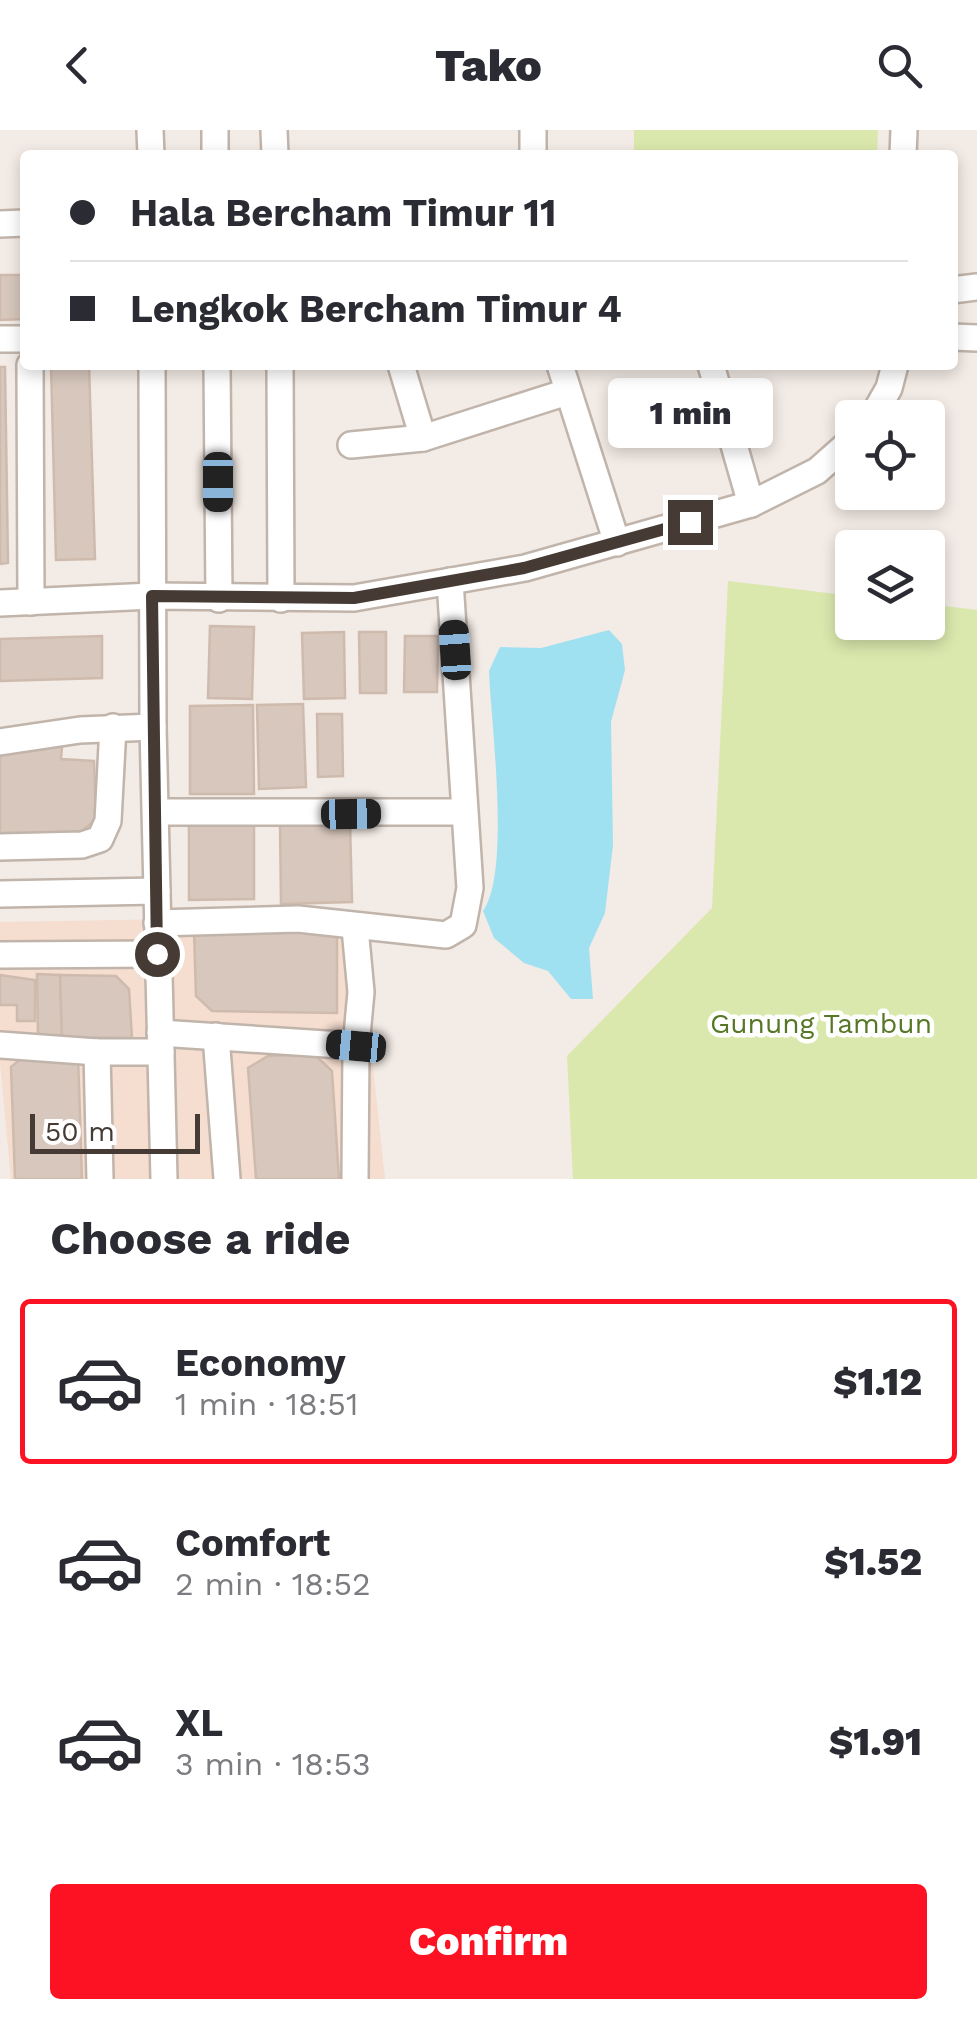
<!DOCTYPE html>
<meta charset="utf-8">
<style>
:root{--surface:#fff;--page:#f2f2f3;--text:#2b2b33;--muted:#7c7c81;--line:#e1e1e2;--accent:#fc1222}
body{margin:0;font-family:"Work Sans",sans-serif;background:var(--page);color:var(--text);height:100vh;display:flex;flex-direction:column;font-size:38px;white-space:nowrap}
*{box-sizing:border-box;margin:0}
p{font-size:32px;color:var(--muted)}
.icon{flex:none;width:55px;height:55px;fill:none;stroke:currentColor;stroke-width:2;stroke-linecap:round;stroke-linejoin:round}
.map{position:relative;height:1049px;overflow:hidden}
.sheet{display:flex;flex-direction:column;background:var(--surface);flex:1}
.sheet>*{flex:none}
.top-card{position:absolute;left:20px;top:20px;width:938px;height:220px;border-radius:10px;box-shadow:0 5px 15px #0003;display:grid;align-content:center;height:220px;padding:0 50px;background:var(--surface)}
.controls{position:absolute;left:835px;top:270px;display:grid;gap:20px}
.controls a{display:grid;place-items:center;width:110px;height:110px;border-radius:10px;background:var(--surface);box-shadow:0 5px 15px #0003;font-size:50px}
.scale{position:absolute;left:30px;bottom:25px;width:170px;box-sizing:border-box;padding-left:10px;border:5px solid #453b34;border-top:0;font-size:28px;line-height:35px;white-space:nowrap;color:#453b34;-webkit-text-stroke:8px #fff;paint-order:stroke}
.end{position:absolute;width:45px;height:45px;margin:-22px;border:12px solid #453b34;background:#fff;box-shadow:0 0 0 5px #fff}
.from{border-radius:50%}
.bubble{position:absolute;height:70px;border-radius:10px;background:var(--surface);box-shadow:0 5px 15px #0003;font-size:32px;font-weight:800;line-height:70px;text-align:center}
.car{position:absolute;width:30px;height:60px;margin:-30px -15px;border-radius:12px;box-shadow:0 0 8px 2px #0007;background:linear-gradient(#222 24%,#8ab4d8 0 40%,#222 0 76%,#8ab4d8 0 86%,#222 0)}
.top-card b{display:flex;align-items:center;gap:35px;height:95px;font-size:38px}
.top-card b+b{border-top:2px solid var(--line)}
.top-card i{width:25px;height:25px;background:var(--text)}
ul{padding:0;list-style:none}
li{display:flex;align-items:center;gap:30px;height:165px;margin:0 20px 15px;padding:0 30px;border:5px solid transparent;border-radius:10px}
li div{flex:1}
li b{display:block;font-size:38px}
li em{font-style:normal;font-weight:800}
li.active{border-color:var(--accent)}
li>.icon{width:90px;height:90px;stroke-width:1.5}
h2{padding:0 50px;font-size:45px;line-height:120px}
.primary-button{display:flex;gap:20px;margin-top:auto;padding:20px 50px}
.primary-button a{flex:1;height:115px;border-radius:10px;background:var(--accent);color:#fff;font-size:40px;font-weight:800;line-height:115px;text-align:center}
header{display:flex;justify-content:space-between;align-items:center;height:130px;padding:0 50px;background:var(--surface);font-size:45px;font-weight:800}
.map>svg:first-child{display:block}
</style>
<header><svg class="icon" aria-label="back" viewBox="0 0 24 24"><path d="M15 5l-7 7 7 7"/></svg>Tako<svg class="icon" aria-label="search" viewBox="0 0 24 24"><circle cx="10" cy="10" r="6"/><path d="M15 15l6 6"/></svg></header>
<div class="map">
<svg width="977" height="1049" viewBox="0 0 977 1049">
<rect width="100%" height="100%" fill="#f3ebe5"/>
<path fill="#f5ddcf" d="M357 786 385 1049H11L0 933V792Z"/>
<g fill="#dae8ad">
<path d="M634 0H878L877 25 634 24Z"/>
<path d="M728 451 852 466V492H928V474L977 480V1049H573L567 926 712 778Z"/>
</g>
<path fill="#a0e1f1" d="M609 500 622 514 625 540 611 592 613 715 605 783 589 818 593 869H571L548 841 524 833 494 808 483 781C511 741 491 594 489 541L500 517 541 518Z"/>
<g fill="#d7c7bd" stroke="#cfbbad" stroke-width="2.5">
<path d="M0 145H25V189L0 190Z"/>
<path d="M51 235H89L95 429 56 430Z"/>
<path d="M0 237H5L8 433 0 434Z"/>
<path d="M210 496 254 497 252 569 208 568Z"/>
<path d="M344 502 345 568 304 569 302 503Z"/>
<path d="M359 502H386V563H360Z"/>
<path d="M102 506V548L0 551V509Z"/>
<path d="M405 506H438L437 562H404Z"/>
<path d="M303 574 306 657 259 659 257 575Z"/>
<path d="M253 575 254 664H190V576Z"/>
<path d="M317 584H342L343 646 318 647Z"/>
<path d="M63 605 61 629 94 631 96 689 80 703H0V617Z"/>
<path d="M189 688H254V769L189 770Z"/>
<path d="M350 692 352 772 281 774 280 694Z"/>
<path d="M337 799V883L212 881 196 866 194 801Z"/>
<path d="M37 844 60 845 62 907 38 906Z"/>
<path d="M0 845 35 850V891H17V875H0Z"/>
<path d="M60 845 116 846 129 859 132 908 62 907Z"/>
<path d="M314 924 332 941 339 1049H256L248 938 268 926Z"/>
<path d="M78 925 82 1049H15L11 937 24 926Z"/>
</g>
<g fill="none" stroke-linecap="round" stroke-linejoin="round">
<g stroke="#c1b4aa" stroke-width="30">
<g id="minor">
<path d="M150 0 151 25"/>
<path d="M215 0V25"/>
<path d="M274 0 275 25"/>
<path d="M533 0V25"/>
<path d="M903 25 904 0"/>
<path d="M0 94 25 93"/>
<path d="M952 160 977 157"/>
<path d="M952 207 977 208"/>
<path d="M0 209H25"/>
<path d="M30 235 31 472"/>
<path d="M152 235 153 597 164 1049"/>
<path d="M217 235 219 469"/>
<path d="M280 235 281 469"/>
<path d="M401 235 423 308"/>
<path d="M560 235 617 413"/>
<path d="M711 235 751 374"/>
<path d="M872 288 889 258 895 235"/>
<path d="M351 315 423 308 567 262"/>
<path d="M0 473 152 466 354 468 525 438 751 374 817 341 852 310"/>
<path d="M0 612 80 600 153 597"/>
<path d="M156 682H463"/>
<path d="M0 717 82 715 100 709 108 691 113 597"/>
<path d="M0 764 157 761"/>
<path d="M157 793 298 789 446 805 463 795 470 758 450 451"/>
<path d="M355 798 361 862 356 916"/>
<path d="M0 825 157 824"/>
<path d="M160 903 356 916 355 1049"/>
<path d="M216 906 227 1049"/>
<path d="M0 915 97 922"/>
<path d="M100 1049 97 922H161"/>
</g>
</g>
<use href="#minor" stroke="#fff" stroke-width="25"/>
</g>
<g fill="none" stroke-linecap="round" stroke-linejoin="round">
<path stroke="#453b34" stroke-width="12" d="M157 824 152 466 354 468 524 438 690 392"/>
</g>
<g text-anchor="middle" stroke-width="9" stroke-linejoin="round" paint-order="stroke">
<g font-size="28" fill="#577727" stroke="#fff">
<text x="821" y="903">Gunung Tambun</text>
</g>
</g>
</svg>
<div class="controls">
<a><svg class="icon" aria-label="locate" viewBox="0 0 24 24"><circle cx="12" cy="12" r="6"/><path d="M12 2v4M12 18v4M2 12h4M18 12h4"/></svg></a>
<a><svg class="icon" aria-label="layers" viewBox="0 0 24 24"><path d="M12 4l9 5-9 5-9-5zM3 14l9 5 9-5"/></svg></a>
</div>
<div class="scale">50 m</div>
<i class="end from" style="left:157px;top:824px"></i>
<i class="end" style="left:690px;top:392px"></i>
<div class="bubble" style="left:608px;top:248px;width:165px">1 min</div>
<i class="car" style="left:218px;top:352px;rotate:180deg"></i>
<i class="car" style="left:455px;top:520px;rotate:356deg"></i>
<i class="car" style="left:351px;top:684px;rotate:89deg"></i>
<i class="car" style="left:356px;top:916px;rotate:275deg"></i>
<div class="top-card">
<b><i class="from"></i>Hala Bercham Timur 11</b>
<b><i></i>Lengkok Bercham Timur 4</b>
</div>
</div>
<section class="sheet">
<h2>Choose a ride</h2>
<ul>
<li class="active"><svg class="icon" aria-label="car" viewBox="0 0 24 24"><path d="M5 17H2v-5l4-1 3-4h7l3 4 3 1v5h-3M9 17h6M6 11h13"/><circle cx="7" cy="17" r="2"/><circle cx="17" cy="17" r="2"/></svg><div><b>Economy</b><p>1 min · 18:51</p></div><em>$1.12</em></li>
<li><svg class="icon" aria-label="car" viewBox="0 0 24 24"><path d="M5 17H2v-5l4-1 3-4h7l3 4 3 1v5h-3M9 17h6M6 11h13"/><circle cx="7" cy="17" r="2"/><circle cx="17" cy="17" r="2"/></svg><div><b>Comfort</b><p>2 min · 18:52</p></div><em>$1.52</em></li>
<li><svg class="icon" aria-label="car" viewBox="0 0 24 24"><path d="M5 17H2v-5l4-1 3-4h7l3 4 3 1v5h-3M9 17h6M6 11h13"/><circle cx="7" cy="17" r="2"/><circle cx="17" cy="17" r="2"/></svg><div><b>XL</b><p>3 min · 18:53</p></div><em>$1.91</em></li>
</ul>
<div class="primary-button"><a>Confirm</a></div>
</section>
